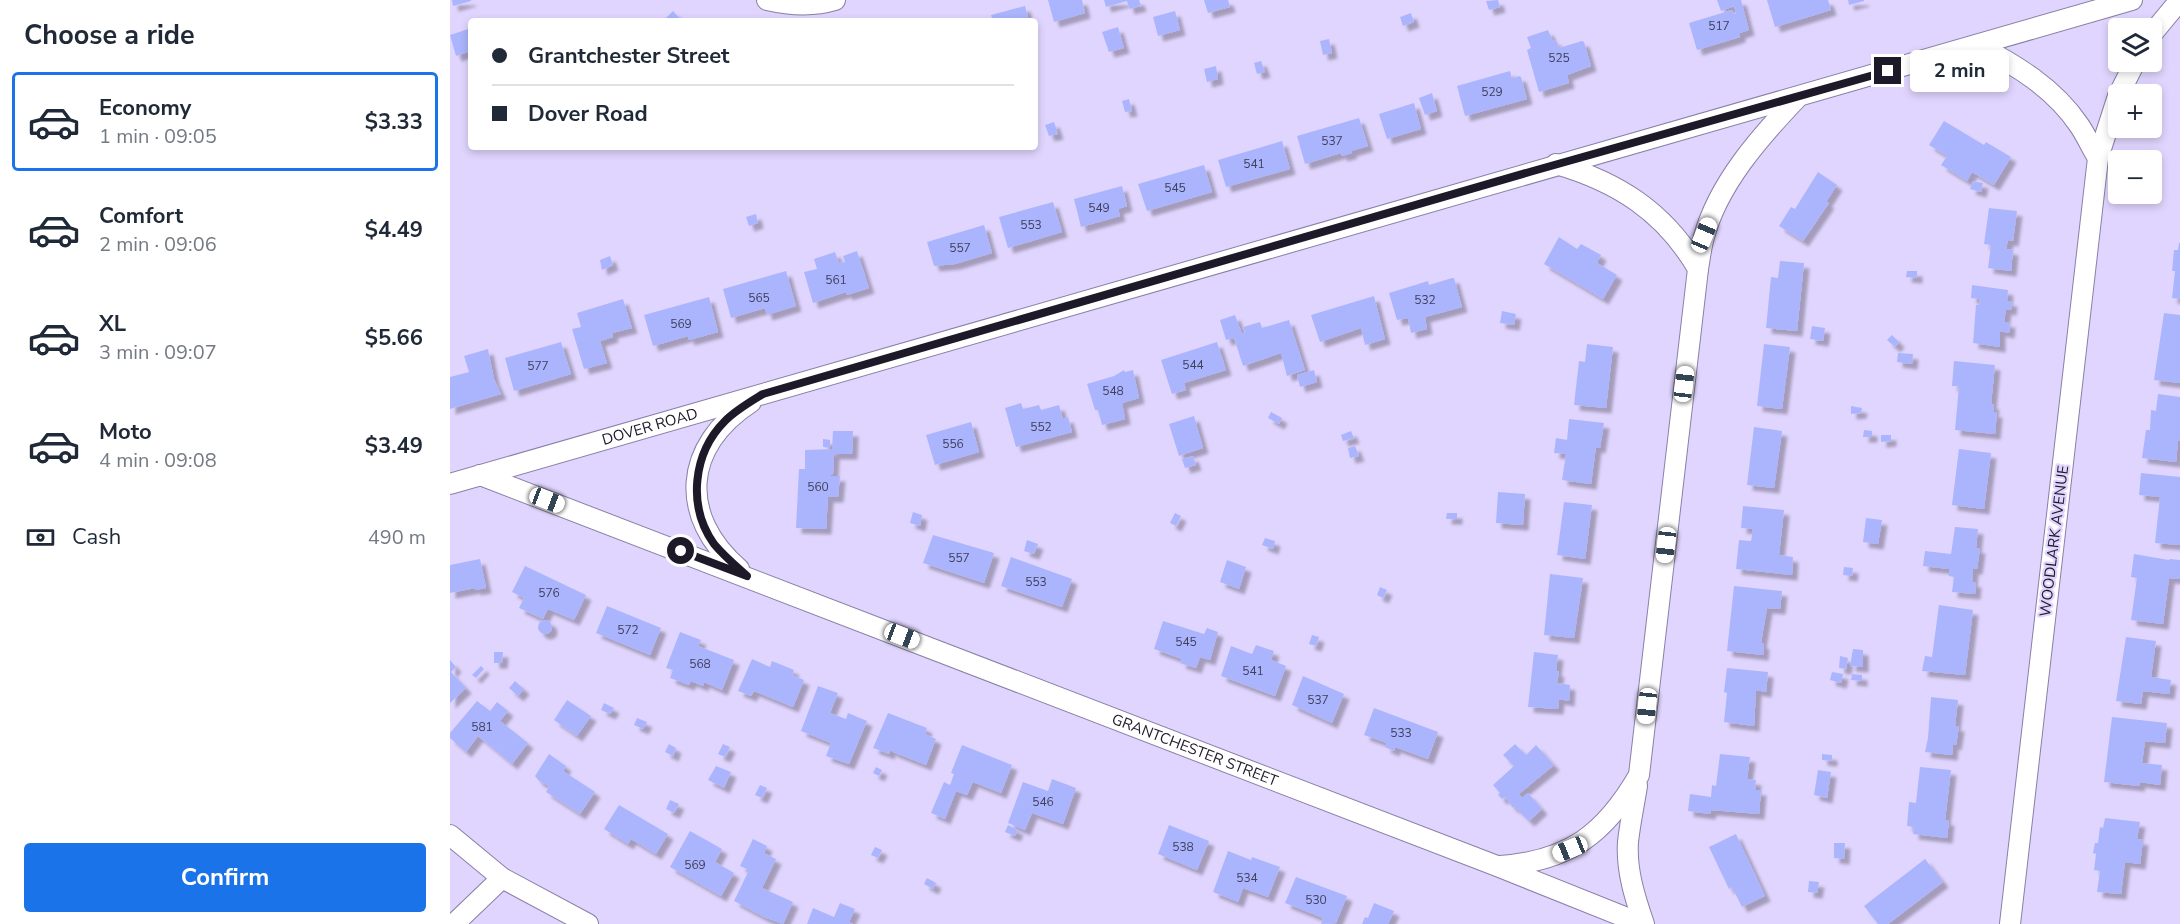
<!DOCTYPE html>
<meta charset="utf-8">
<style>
:root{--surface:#fff;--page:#f6f6f7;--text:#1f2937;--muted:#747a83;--line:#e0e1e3;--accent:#1a73e8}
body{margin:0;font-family:"Nunito Sans",sans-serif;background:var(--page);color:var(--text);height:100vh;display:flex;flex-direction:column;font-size:22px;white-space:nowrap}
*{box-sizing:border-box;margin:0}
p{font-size:20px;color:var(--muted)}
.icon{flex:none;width:33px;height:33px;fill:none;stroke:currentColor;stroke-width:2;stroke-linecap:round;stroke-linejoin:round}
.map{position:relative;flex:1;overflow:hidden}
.side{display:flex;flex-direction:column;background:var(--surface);width:450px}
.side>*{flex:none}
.hud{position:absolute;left:18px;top:18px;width:570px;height:132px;border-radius:6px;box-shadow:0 3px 9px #0003;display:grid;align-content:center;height:132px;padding:0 24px;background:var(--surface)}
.buttons{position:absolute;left:1658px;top:18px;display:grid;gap:12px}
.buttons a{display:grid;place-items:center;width:54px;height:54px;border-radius:6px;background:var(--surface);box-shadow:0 3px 9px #0003;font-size:30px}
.end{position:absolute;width:27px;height:27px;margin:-14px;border:8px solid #1e1928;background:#fff;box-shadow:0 0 0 3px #fff}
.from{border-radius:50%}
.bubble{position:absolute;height:42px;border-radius:6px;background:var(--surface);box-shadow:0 3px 9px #0003;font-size:20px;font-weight:700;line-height:42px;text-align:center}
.car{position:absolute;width:18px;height:36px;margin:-18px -9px;border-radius:8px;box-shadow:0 0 4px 2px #0007;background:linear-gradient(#fff 24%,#345 0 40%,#fff 0 76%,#345 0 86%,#fff 0)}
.hud b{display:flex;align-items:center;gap:21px;height:57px;font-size:22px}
.hud b+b{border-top:2px solid var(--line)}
.hud i{width:15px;height:15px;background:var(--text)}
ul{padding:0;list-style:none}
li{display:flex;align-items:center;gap:18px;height:99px;margin:0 12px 9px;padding:0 12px;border:3px solid transparent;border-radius:6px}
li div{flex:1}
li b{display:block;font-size:22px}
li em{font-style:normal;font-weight:700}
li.current{border-color:var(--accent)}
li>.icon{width:54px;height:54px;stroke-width:1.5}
h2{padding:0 24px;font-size:27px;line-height:72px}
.pay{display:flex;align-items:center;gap:15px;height:66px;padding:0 24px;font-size:22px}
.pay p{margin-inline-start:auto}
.cta{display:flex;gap:12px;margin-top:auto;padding:12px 24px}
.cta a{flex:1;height:69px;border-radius:6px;background:var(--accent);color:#fff;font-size:24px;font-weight:700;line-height:69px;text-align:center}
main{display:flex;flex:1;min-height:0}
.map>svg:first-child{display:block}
</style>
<main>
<section class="side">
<h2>Choose a ride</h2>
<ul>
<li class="current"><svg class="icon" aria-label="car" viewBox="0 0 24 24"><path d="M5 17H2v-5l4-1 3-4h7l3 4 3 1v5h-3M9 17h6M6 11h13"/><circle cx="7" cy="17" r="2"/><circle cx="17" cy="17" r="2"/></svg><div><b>Economy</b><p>1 min · 09:05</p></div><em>$3.33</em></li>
<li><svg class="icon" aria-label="car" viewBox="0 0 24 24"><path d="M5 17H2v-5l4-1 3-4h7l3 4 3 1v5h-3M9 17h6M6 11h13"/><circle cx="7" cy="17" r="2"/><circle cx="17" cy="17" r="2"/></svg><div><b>Comfort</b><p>2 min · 09:06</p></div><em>$4.49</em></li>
<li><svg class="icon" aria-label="car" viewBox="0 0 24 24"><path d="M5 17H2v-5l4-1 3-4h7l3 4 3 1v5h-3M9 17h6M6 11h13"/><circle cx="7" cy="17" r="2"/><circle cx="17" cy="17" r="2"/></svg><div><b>XL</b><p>3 min · 09:07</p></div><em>$5.66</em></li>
<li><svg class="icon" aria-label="car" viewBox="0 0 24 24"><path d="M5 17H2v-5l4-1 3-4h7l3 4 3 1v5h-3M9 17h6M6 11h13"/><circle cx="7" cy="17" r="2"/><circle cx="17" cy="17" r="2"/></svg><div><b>Moto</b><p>4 min · 09:08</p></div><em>$3.49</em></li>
</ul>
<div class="pay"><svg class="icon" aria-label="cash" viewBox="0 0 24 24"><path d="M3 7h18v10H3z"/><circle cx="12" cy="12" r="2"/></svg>Cash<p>490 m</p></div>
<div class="cta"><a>Confirm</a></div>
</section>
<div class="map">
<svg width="1730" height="924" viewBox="0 0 1730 924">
<defs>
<filter id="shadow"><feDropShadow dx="5.5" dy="5.5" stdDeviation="1.5" flood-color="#0004"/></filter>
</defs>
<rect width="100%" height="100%" fill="#e0d5fe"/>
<g fill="#abb5fd" filter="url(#shadow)">
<path d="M2 0H21V1L3 6Z"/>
<path d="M598 0H632L635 13 604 22Z"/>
<path d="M654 0H689L691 6 679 9 677 1 656 7Z"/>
<path d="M754 0H778L780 7 758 13Z"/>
<path d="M1048 0 1050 7 1039 10 1036 1Z"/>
<path d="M1267 0H1291L1299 30 1290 33V37L1247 50 1239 23 1282 10 1284 14 1286 13 1284 6 1271 11Z"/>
<path d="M1317 0H1378L1381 10 1325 27Z"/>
<path d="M1398 0H1414V1L1399 5Z"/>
<path d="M575 6 579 21H543L541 15Z"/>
<path d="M223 11 232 21H213Z"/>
<path d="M725 11 730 30 708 36 703 17Z"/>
<path d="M961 13 964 22 953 26 950 17Z"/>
<path d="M668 27 674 48 659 52 652 32Z"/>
<path d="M18 29 21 40V51L6 56 0 35Z"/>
<path d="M1098 30 1103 41 1106 40 1109 48 1132 41 1134 42 1141 66 1117 75 1119 83 1089 92 1077 50 1081 48 1077 37Z"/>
<path d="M879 39 882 53 873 55 870 41Z"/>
<path d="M811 61 815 72 807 74 804 63Z"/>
<path d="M766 66 768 79 757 82 754 69Z"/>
<path d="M1060 71 1062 79 1069 76 1071 77 1077 99 1015 116 1007 86Z"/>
<path d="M982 93 987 111 975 115 969 98Z"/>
<path d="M679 99 682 111 675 112 672 101Z"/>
<path d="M964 103 971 129 937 139 929 114Z"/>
<path d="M909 118 918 146 901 151 902 153 892 156 891 153 855 164 847 136Z"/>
<path d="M1494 121 1534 145 1536 142 1561 157 1544 185 1522 172 1517 181 1491 165 1497 156 1479 145Z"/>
<path d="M604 122 608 134 599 136 595 125Z"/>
<path d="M832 141 840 169 776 187 768 160Z"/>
<path d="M754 165 762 192 697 211 688 184Z"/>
<path d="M1368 172 1387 185 1376 202 1379 203 1353 241 1329 226 1341 207 1345 209Z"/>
<path d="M1523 181 1533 183 1531 192 1520 189Z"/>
<path d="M672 186 677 206 668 209 670 216 631 227 624 199Z"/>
<path d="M603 202 612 232 558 248 549 217Z"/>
<path d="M1539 208 1567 211 1563 241 1558 240 1556 249 1563 250 1561 271 1538 268 1541 245 1534 244Z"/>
<path d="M306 214 308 223 299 226 296 217Z"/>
<path d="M534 225 542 253 505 264 484 266 477 242Z"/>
<path d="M1109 237 1127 249 1131 244 1151 255 1147 263 1167 275 1153 299 1094 264Z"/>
<path d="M1729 243H1730V299L1722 298 1725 271H1722L1724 250H1728Z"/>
<path d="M407 251 419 288 397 295 396 292 363 303 354 272 367 269 364 259 385 252 389 263 395 262 393 256Z"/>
<path d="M160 256 163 265 152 270 150 260Z"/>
<path d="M1330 261 1354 263 1347 331 1316 328 1321 277 1328 278Z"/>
<path d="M336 271 346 306 317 315 315 308 281 318 273 289Z"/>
<path d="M1457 271H1467V278L1456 277Z"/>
<path d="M1002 278H1004L1012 307 975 317 977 329 961 333 958 318 947 320 939 293 978 281 979 285Z"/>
<path d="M1522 285 1558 290 1557 301H1562L1561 310 1556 309 1554 322H1560L1559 333 1550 331V347L1523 343 1526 305H1529L1530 299 1521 298Z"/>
<path d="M924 296 935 339 915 345 911 328 870 342 861 315Z"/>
<path d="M259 297 268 332 239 340 238 336 203 346 194 315Z"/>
<path d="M173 299 182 328 162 333 163 337 150 341 157 363 134 369 122 329 131 327 127 313Z"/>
<path d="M1052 311 1066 314 1064 325 1050 323Z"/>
<path d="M1714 313 1730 315V383L1704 380Z"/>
<path d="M785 315 792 334 795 333 793 327 810 322 812 328 839 320 855 370 837 376 831 353 793 366 784 338 776 340 770 320Z"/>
<path d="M1362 326 1375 328 1373 341 1360 339Z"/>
<path d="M1442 335 1449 342 1445 347 1437 340Z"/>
<path d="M111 342 121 374 64 391 55 358Z"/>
<path d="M767 342 776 370 734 383 736 390 722 394 711 360Z"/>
<path d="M1137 344 1163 347 1156 408 1124 405 1129 361 1135 362Z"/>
<path d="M1314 344 1340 347 1332 409 1307 406Z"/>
<path d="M38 349 44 379 51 394 0 409V377L19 372 14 356Z"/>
<path d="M1448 353 1463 354 1462 364 1447 362Z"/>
<path d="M1504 361 1545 365 1541 404H1544L1543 412H1547L1545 434 1505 430 1509 386H1502Z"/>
<path d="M674 370 675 372 683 370 689 398 672 403 675 419 652 425 648 410H645L637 384 664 376Z"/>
<path d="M864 370 867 382 850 387 847 375Z"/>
<path d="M1708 394 1730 397V441L1728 440 1726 462 1692 458 1696 430H1700L1701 410 1706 411Z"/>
<path d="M571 403 573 409 589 405 591 410 609 405 613 419 618 417 622 432 566 447 555 408Z"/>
<path d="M1401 406 1412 408 1411 413 1401 414Z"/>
<path d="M821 412 832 418 829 424 818 418Z"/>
<path d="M744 416 753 448 729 456 719 424Z"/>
<path d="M1119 419 1154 423 1150 448 1146 447 1141 484 1112 480 1116 454 1104 453 1106 438 1117 440Z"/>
<path d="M521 422 529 452 485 465 476 435Z"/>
<path d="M1304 427 1332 431 1324 488 1297 485Z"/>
<path d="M1414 430 1422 431V437H1413Z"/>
<path d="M383 431H403L402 454H384L383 474 378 476H390L388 497H378L376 529 346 528 349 469H355V450L384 449H382Z"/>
<path d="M901 431 904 438 893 441 891 435Z"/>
<path d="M1431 435H1441V441L1431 442Z"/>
<path d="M373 439 380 440V448L373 447Z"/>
<path d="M905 446 909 456 900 458 898 448Z"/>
<path d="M1509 449 1541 453 1534 509 1502 505Z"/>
<path d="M743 456 746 465 735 468 732 459Z"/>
<path d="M1691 473 1730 477V545L1705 543 1710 497 1689 495Z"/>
<path d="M1048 492 1075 494 1073 525 1046 523Z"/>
<path d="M1114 502 1142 505 1135 559 1107 555Z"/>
<path d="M1293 506 1334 510 1329 555 1343 557 1342 575 1286 569 1289 540 1301 541 1303 529 1291 528Z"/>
<path d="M463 512 472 515 470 526 460 523Z"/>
<path d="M725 513 731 516 726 526 720 523Z"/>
<path d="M997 513H1007V519H996Z"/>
<path d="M1416 518 1432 520 1428 544 1413 542Z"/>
<path d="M1505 527 1528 529 1526 548H1530L1527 569H1523L1522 582H1526L1525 594 1502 592 1504 577 1499 576V569L1473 566 1475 551 1501 554Z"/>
<path d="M483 535 544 553 534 583 473 563Z"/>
<path d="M815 538 825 541 823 549 812 545Z"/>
<path d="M577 540 588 544 584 554 574 551Z"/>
<path d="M1684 554 1719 560 1720 559 1730 560V579L1719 578 1713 624 1681 620 1687 578 1681 577Z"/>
<path d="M561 557 622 579 612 607 551 586Z"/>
<path d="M30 559 36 588 25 590V588L0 593V565Z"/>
<path d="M777 560 796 567 789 589 770 582Z"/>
<path d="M75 566 136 595 124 620 98 609 93 619 69 608 74 598 62 592Z"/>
<path d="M1394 567 1403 568 1402 576 1393 575Z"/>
<path d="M1100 574 1133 578 1124 638 1094 635Z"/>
<path d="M1284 586 1332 591 1330 609 1317 608 1311 643 1314 644 1313 655 1277 651Z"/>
<path d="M930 587 937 590 933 598 927 595Z"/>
<path d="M1489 605 1523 610 1515 675 1472 671 1475 656 1482 657Z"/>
<path d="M157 606 211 628 200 655 146 633Z"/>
<circle cx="95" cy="627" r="7"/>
<path d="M713 621 754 634 757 628 768 632 760 660 750 657 746 668 730 663 732 659 704 649Z"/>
<path d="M230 632 251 640 248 646 284 660 272 690 254 682 253 686 241 681 239 685 220 678 223 670 216 668Z"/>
<path d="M862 635 869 637 866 646 859 644Z"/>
<path d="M1676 637 1706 641 1701 677 1721 680 1719 694 1693 691 1691 704 1666 701Z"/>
<path d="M806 645 824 651 821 660 836 666 825 696 771 676 781 646 802 654Z"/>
<path d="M1403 649 1413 650V667L1400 666Z"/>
<path d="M44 652H53L52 663H44Z"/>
<path d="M1084 652 1108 655 1106 671 1109 672 1107 683 1120 685 1119 701 1109 699 1108 709 1078 707Z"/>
<path d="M1390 656 1398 658 1396 669 1389 668Z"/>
<path d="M302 659 320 667 322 661 344 670 342 675 354 680 343 707 304 691 301 696 288 691Z"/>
<path d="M0 660 6 667 1 672 16 688 0 703Z"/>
<path d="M31 666 34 669 26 678 22 675Z"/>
<path d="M1277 668 1318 672 1316 692 1306 690 1304 726 1274 722 1277 693 1274 692Z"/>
<path d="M1382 672 1393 674 1391 683 1380 680Z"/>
<path d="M1402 674 1412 675V681L1401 680Z"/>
<path d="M853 676 894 694 882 723 842 705Z"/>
<path d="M65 681 74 689 68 696 59 688Z"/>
<path d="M368 686 388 693 380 713 396 719 398 713 417 721 399 764 376 756 381 743 351 731Z"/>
<path d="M1481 697 1508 700 1505 726H1509L1506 745 1503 744 1502 755 1475 752 1478 738Z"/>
<path d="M117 700 141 716 127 736 104 720Z"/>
<path d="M27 701 40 711 47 702 58 711 50 721 78 743 62 764 28 736 16 752 0 738V733Z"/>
<path d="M154 703 164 708 160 714 151 710Z"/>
<path d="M924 708 988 732 978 759 945 747 944 751 935 747 937 743 914 735Z"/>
<path d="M438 713 477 728 475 734 486 739 476 765 443 752 441 749 439 754 423 748Z"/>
<path d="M1662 717 1717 723 1715 743 1695 741 1692 763 1712 765 1710 785 1690 782 1689 786 1654 782Z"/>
<path d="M187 718 197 722 193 729 184 725Z"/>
<path d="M219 744 226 748 223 756 215 752Z"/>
<path d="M273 744 280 747 275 757 268 754Z"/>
<path d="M1065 744 1076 755 1086 745 1104 765 1069 794 1072 798 1078 793 1092 809 1079 821 1064 806 1063 808 1055 797 1052 799 1048 795 1050 793 1043 785 1064 766 1053 755Z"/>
<path d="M512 745 562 765 551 793 523 782 517 795 506 791 495 819 481 813 494 782 500 785 504 774 501 773Z"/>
<path d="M99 754 116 766 113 771 145 792 130 814 96 792 99 786 89 781 85 776Z"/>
<path d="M1270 754 1300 757 1297 779 1306 780 1305 790H1311L1309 814 1261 810 1260 814 1238 811 1240 794 1261 797 1262 785 1266 786Z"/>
<path d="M1372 754 1382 755V761L1372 760Z"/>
<path d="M266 766 281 772 274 788 258 780Z"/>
<path d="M426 767 432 770 429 776 423 773Z"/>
<path d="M1470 767 1501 770 1495 820H1499L1497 838 1463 834 1464 827 1457 826 1459 802 1466 803Z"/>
<path d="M1368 770 1381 772 1377 798 1364 795Z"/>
<path d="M602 779 626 788 613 824 582 813 575 830 558 823 573 782 598 791Z"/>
<path d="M310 785 317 788 312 798 305 795Z"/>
<path d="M220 800 229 804 224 813 216 809Z"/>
<path d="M169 805 218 834 206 854 181 839 178 844 154 829Z"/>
<path d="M1655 818 1690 822 1687 839 1693 840 1690 864 1675 862 1671 894 1647 892 1650 871 1644 870 1646 854 1643 853 1645 843H1648L1650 827 1653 828Z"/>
<path d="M558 825 568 830 565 836 555 832Z"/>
<path d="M719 825 759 841 747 870 708 854Z"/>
<path d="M240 831 272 849 265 862 284 873 271 896 220 867Z"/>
<path d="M1286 834 1315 896 1292 907 1282 887 1279 889 1259 847Z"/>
<path d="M303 839 317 846 314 853 326 859 312 888 343 902 333 924 314 917 284 901 299 870 290 866Z"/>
<path d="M1384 843H1395L1394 859 1384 858Z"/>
<path d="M425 847 432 850 428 858 421 855Z"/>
<path d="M778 851 801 860 802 857 830 867 818 897 793 888 788 902 763 892Z"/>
<path d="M1475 859 1493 882 1438 924H1428L1414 906Z"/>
<path d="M846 877 897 896 886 923 871 924 873 918 835 903Z"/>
<path d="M477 878 486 883 483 889 474 884Z"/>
<path d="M1359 881 1369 882 1367 893 1358 892Z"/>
<path d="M390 903 405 909 399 922 403 924H357L363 908 384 917Z"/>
<path d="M924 903 944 911 938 924H912L915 917 918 918Z"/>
</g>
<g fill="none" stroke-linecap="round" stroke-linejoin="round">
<g stroke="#8a7fa5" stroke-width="22">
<g id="minor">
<path d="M317 0C339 5 362 7 385 0"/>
<path d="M1701 35 1730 0"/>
<path d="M1527 45C1566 65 1604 88 1629 125 1636 135 1641 147 1648 158L1560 924"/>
<path d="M1669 94 1685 62"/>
<path d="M1648 158 1668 96"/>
<path d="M1248 269C1250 258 1251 247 1254 237 1268 184 1310 137 1347 98"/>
<path id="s1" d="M30 475 1047 866 1192 924"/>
<path id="s2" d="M0 484 1682 0"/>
<path d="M289 569C228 516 233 446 301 402"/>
<path d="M1187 786C1184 805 1180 823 1178 842 1176 870 1185 898 1194 924"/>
<path d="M0 835 52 878 138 924"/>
<path d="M1050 866C1119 861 1155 834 1189 775L1248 269C1215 212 1168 182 1106 164"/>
<path d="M4 924 52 878"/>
</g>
</g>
<use href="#minor" stroke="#fff" stroke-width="20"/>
</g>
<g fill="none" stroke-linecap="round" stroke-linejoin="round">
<path stroke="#1e1928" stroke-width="8" d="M231 551 297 576C286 566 274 556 264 544 237 506 243 453 275 421 286 410 300 402 313 394L1083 171 1438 71"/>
</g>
<g text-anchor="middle" stroke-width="4.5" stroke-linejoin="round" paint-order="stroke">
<g font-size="12" fill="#41405d">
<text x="1269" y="30">517</text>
<text x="1109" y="62">525</text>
<text x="1042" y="96">529</text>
<text x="882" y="145">537</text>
<text x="804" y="168">541</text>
<text x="725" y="192">545</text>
<text x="649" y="212">549</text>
<text x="581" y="229">553</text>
<text x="510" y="252">557</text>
<text x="386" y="284">561</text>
<text x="309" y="302">565</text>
<text x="975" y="304">532</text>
<text x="231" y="328">569</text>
<text x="743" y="369">544</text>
<text x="88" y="370">577</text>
<text x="663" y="395">548</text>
<text x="591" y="431">552</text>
<text x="503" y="448">556</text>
<text x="368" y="491">560</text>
<text x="509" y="562">557</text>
<text x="586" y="586">553</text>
<text x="99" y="597">576</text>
<text x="178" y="634">572</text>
<text x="736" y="646">545</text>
<text x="250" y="668">568</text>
<text x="803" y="675">541</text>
<text x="868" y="704">537</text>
<text x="32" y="731">581</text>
<text x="951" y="737">533</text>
<text x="593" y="806">546</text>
<text x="733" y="851">538</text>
<text x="245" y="869">569</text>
<text x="797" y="882">534</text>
<text x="866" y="904">530</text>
</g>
<g font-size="15" fill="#1e1928" stroke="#e0d5fe">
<text dy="5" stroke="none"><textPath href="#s2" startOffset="208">DOVER ROAD</textPath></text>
<text transform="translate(1604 541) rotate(-83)" y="5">WOODLARK AVENUE</text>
<text dy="5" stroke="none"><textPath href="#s1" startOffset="766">GRANTCHESTER STREET</textPath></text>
</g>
</g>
</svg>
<div class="buttons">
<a><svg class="icon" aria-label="layers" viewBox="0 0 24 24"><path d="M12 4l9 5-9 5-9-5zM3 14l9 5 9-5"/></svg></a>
<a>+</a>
<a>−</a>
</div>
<i class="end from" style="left:231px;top:551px"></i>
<i class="end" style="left:1438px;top:71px"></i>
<div class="bubble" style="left:1460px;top:50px;width:99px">2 min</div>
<i class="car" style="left:1254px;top:235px;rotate:23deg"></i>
<i class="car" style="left:1234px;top:384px;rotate:7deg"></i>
<i class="car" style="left:97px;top:500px;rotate:111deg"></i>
<i class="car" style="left:1216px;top:545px;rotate:187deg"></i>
<i class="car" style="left:452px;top:636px;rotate:111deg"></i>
<i class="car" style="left:1197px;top:706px;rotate:186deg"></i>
<i class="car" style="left:1120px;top:849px;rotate:248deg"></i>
<div class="hud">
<b><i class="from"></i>Grantchester Street</b>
<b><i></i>Dover Road</b>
</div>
</div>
</main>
